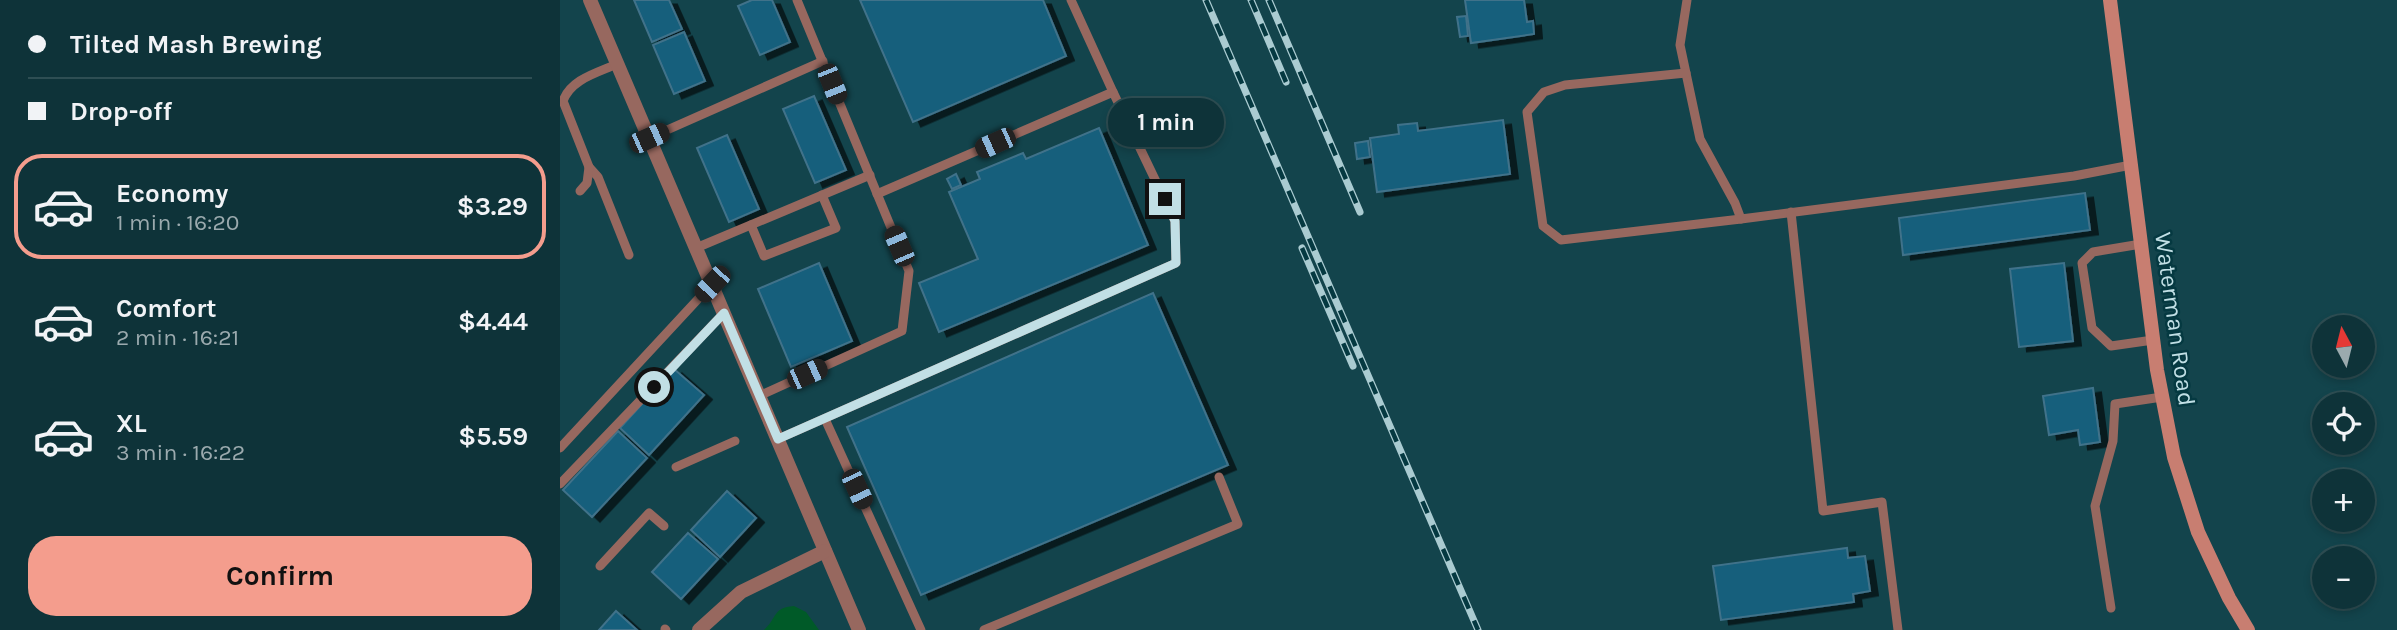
<!DOCTYPE html>
<meta charset="utf-8">
<style>
:root{--surface:#0e3339;--page:#1c3f44;--text:#f1f3f6;--muted:#9baaae;--line:#2e4e53;--accent:#f49d8d}
body{margin:0;font-family:Karla,sans-serif;background:var(--page);color:var(--text);height:100vh;display:flex;flex-direction:column;font-size:26px;white-space:nowrap}
*{box-sizing:border-box;margin:0}
p{font-size:23px;color:var(--muted)}
.icon{flex:none;width:38px;height:38px;fill:none;stroke:currentColor;stroke-width:2;stroke-linecap:round;stroke-linejoin:round}
.map{position:relative;flex:1;overflow:hidden}
.panel{display:flex;flex-direction:column;background:var(--surface);width:560px}
.panel>*{flex:none}
.guide{display:grid;align-content:center;height:154px;padding:0 28px;background:var(--surface)}
.needle{width:46px;rotate:353deg}
.buttons{position:absolute;left:1752px;top:315px;display:grid;gap:14px}
.buttons a{display:grid;place-items:center;width:63px;height:63px;border-radius:50%;background:var(--surface);box-shadow:0 4px 10px #0003,0 0 0 2px var(--line);font-size:35px}
.end{position:absolute;width:32px;height:32px;margin:-16px;border:9px solid #c1dfe5;background:#111;box-shadow:0 0 0 4px #111}
.from{border-radius:50%}
.bubble{position:absolute;height:49px;border-radius:24px;background:var(--surface);box-shadow:0 4px 10px #0003,0 0 0 2px var(--line);font-size:23px;font-weight:700;line-height:49px;text-align:center}
.car{position:absolute;width:21px;height:42px;margin:-21px -10px;border-radius:9px;box-shadow:0 0 5px 2px #0007;background:linear-gradient(#222 24%,#8ab4d8 0 40%,#222 0 76%,#8ab4d8 0 86%,#222 0)}
.guide b{display:flex;align-items:center;gap:24px;height:66px;font-size:26px}
.guide b+b{border-top:2px solid var(--line)}
.guide i{width:18px;height:18px;background:var(--text)}
ul{padding:0;list-style:none}
li{display:flex;align-items:center;gap:21px;height:105px;margin:0 14px 10px;padding:0 14px;border:4px solid transparent;border-radius:28px}
li div{flex:1}
li b{display:block;font-size:26px}
li em{font-style:normal;font-weight:700}
li.on{border-color:var(--accent)}
li>.icon{width:63px;height:63px;stroke-width:1.5}
.cta{display:flex;gap:14px;margin-top:auto;padding:14px 28px}
.cta a{flex:1;height:80px;border-radius:28px;background:var(--accent);color:#111;font-size:28px;font-weight:700;line-height:80px;text-align:center}
main{display:flex;flex:1;min-height:0}
.map>svg:first-child{display:block}
</style>
<main>
<section class="panel">
<div class="guide">
<b><i class="from"></i>Tilted Mash Brewing</b>
<b><i></i>Drop-off</b>
</div>
<ul>
<li class="on"><svg class="icon" aria-label="car" viewBox="0 0 24 24"><path d="M5 17H2v-5l4-1 3-4h7l3 4 3 1v5h-3M9 17h6M6 11h13"/><circle cx="7" cy="17" r="2"/><circle cx="17" cy="17" r="2"/></svg><div><b>Economy</b><p>1 min · 16:20</p></div><em>$3.29</em></li>
<li><svg class="icon" aria-label="car" viewBox="0 0 24 24"><path d="M5 17H2v-5l4-1 3-4h7l3 4 3 1v5h-3M9 17h6M6 11h13"/><circle cx="7" cy="17" r="2"/><circle cx="17" cy="17" r="2"/></svg><div><b>Comfort</b><p>2 min · 16:21</p></div><em>$4.44</em></li>
<li><svg class="icon" aria-label="car" viewBox="0 0 24 24"><path d="M5 17H2v-5l4-1 3-4h7l3 4 3 1v5h-3M9 17h6M6 11h13"/><circle cx="7" cy="17" r="2"/><circle cx="17" cy="17" r="2"/></svg><div><b>XL</b><p>3 min · 16:22</p></div><em>$5.59</em></li>
</ul>
<div class="cta"><a>Confirm</a></div>
</section>
<div class="map">
<svg width="1837" height="630" viewBox="0 0 1837 630">
<defs>
<filter id="shadow"><feDropShadow dx="8" dy="4.5" stdDeviation="0" flood-color="#0009"/></filter>
</defs>
<rect width="100%" height="100%" fill="#13444c"/>
<path fill="#005a28" d="M234 606 246 612 259 630H204C218 617 212 608 234 606Z"/>
<g fill="#145e7b" stroke="#41728a" stroke-width="2" filter="url(#shadow)">
<path d="M74 0H109L122 29 92 42Z"/>
<path d="M192 0H212L230 42 200 55 178 6Z"/>
<path d="M300 0H483L506 56 353 122Z"/>
<path d="M905 0H964L967 22 973 21 974 34 911 43Z"/>
<path d="M906 16 908 36 900 37 897 17Z"/>
<path d="M124 32 145 81 114 94 93 45Z"/>
<path d="M254 96 286 170 255 183 223 109Z"/>
<path d="M943 120 950 174 817 192 810 138 839 134 838 125 857 123 858 131Z"/>
<path d="M539 128 588 245 379 332 359 283 418 259 389 192 420 179 417 172 463 153 466 159Z"/>
<path d="M167 135 199 209 169 222 137 148Z"/>
<path d="M808 141 810 157 797 159 795 143Z"/>
<path d="M396 174 401 185 392 189 387 179Z"/>
<path d="M1525 193 1530 230 1343 255 1339 218Z"/>
<path d="M259 263 292 341 231 367 198 289Z"/>
<path d="M1504 263 1513 341 1459 347 1450 269Z"/>
<path d="M593 293 668 465 361 595 287 427Z"/>
<path d="M114 369 144 395 89 455 60 428Z"/>
<path d="M1533 388 1540 442 1520 445 1518 430 1489 435 1483 396Z"/>
<path d="M58 431 87 458 32 517 3 490Z"/>
<path d="M167 491 196 518 160 557 131 530Z"/>
<path d="M128 533 158 559 121 599 92 572Z"/>
<path d="M1287 548 1288 558 1305 556 1310 591 1293 594 1294 602 1161 620 1153 566Z"/>
<path d="M56 611 77 630H39Z"/>
</g>
<g fill="none" stroke-linecap="round" stroke-linejoin="round">
<g stroke="#97685f" stroke-width="9">
<path d="M511 0 553 92"/>
<path d="M1127 0 1120 45 1140 139 1175 203 1181 219 1514 176 1571 165"/>
<path d="M57 64C37 73 11 79 3 101L29 167 38 177 69 255"/>
<path d="M1126 73 1005 85 984 92 967 112 983 226 1001 240 1181 219"/>
<path d="M89 138 263 61"/>
<path d="M20 191 27 183 29 167"/>
<path d="M1231 212 1263 511 1322 502 1338 630"/>
<path d="M191 225 204 256 276 228 262 195"/>
<path d="M1581 244 1533 252 1522 263 1532 328 1551 346 1593 340"/>
<path d="M136 248 310 175"/>
<path d="M199 396 342 331 349 271 237 0"/>
<path d="M265 419 361 630"/>
<path d="M218 439 616 263 615 221 553 92 317 194"/>
<path d="M0 448 152 284"/>
<path d="M116 467 175 441"/>
<path d="M0 484 164 313"/>
<path d="M40 566 89 513 104 526"/>
<path d="M1551 608 1535 506 1553 441 1555 404 1602 397"/>
<path d="M105 629 106 630"/>
<path d="M424 630 678 524 659 477"/>
</g>
<g stroke="#97685f" stroke-width="14">
<path d="M30 0 299 630"/>
<path d="M139 630 181 592 265 551"/>
</g>
<path stroke="#c87e71" stroke-width="14" d="M1550 0 1597 370 1614 457 1638 532 1669 598 1688 630"/>
<g stroke="#aacbd1" stroke-width="7">
<g id="rail">
<path d="M646 0 918 630"/>
<path d="M691 0 726 82"/>
<path d="M709 0 800 212"/>
<path d="M742 248 793 366"/>
</g>
</g>
<use href="#rail" stroke="#053941" stroke-width="4.5" stroke-dasharray="13" stroke-linecap="butt"/>
</g>
<g fill="none" stroke-linecap="round" stroke-linejoin="round">
<path stroke="#c1dfe5" stroke-width="9" d="M94 387 164 313 218 439 616 263 615 221 605 199"/>
</g>
<g text-anchor="middle" stroke-width="5" stroke-linejoin="round" paint-order="stroke">
<g font-size="24" fill="#c1dfe5" stroke="#053941">
<text transform="translate(1615 319) rotate(82)" y="8">Waterman Road</text>
</g>
</g>
</svg>
<div class="buttons">
<a><svg class="needle" viewBox="-14 -14 28 28"><path d="M0-13l5 13h-10z" fill="#e53935"/><path d="M0 13l5-13h-10z" fill="#9baaae"/></svg></a>
<a><svg class="icon" aria-label="locate" viewBox="0 0 24 24"><circle cx="12" cy="12" r="6"/><path d="M12 2v4M12 18v4M2 12h4M18 12h4"/></svg></a>
<a>+</a>
<a>−</a>
</div>
<i class="end from" style="left:94px;top:387px"></i>
<i class="end" style="left:605px;top:199px"></i>
<div class="bubble" style="left:548px;top:98px;width:116px">1 min</div>
<i class="car" style="left:272px;top:84px;rotate:158deg"></i>
<i class="car" style="left:89px;top:138px;rotate:66deg"></i>
<i class="car" style="left:435px;top:143px;rotate:246deg"></i>
<i class="car" style="left:339px;top:246px;rotate:337deg"></i>
<i class="car" style="left:152px;top:284px;rotate:223deg"></i>
<i class="car" style="left:247px;top:374px;rotate:66deg"></i>
<i class="car" style="left:297px;top:489px;rotate:155deg"></i>
</div>
</main>
